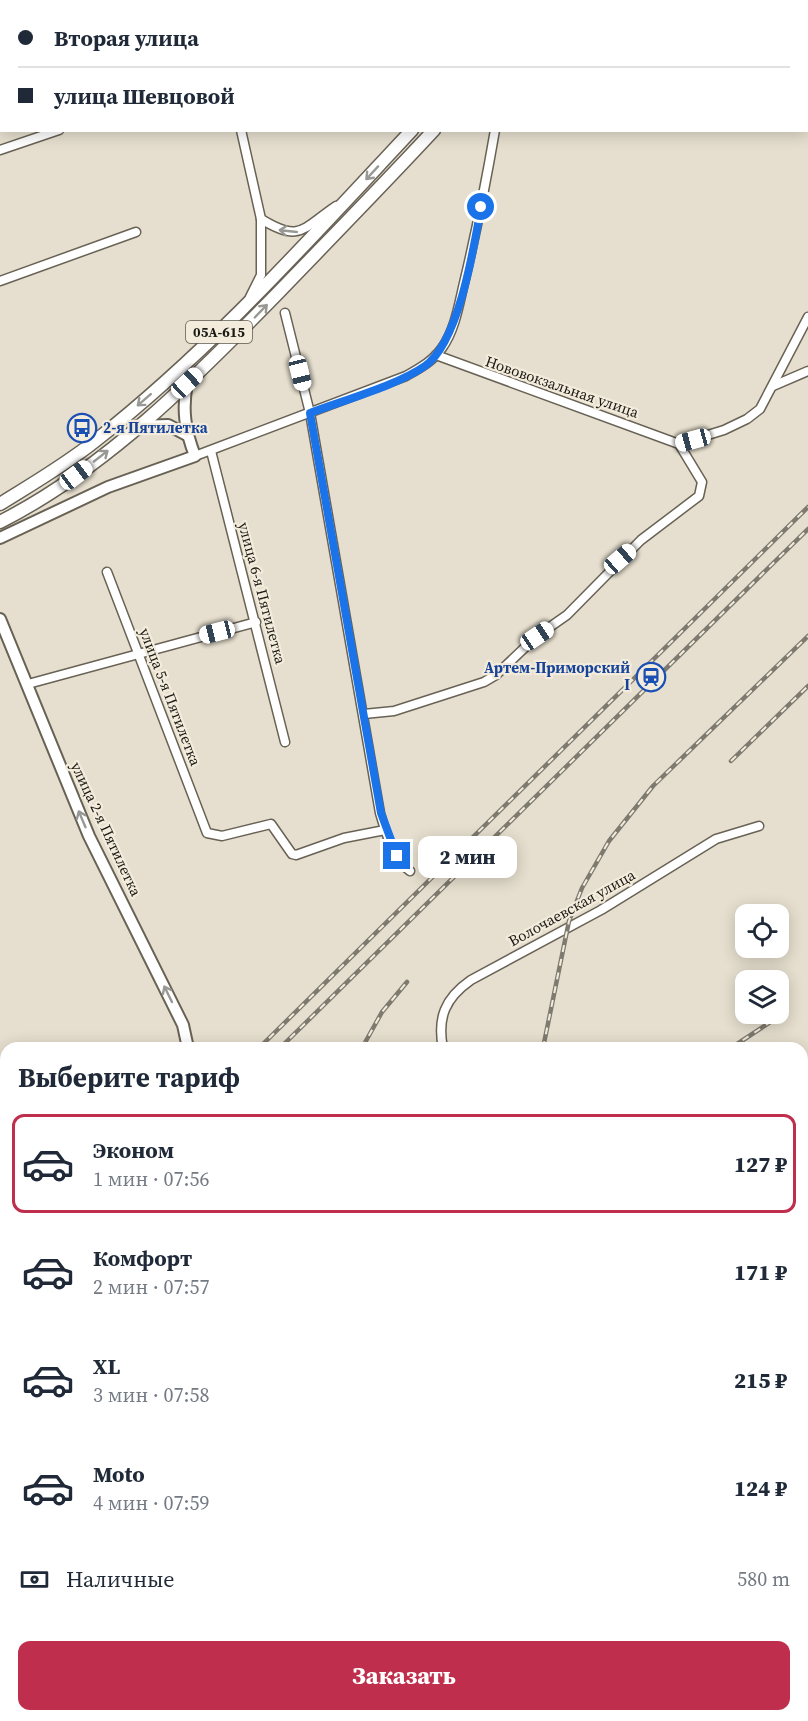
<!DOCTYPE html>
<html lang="ru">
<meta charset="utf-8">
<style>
:root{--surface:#fff;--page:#f2f2f3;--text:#1f2937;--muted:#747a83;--line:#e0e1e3;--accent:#bf2e4c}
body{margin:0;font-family:"Source Serif 4",serif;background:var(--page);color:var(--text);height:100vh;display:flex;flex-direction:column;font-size:22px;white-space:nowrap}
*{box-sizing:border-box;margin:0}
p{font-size:20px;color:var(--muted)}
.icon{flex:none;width:33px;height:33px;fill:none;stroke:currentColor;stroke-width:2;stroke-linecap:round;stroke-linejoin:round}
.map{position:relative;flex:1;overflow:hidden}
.details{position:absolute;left:0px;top:1042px;width:808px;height:680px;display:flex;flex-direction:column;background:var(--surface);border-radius:18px 18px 0 0;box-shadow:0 3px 15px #0003}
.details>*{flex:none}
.top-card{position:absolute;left:0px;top:0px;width:808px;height:132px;box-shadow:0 3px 15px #0003;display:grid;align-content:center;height:132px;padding:0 18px;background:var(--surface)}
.controls{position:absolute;left:735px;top:904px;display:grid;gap:12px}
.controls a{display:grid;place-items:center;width:54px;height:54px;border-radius:12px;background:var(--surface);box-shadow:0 3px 15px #0003;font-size:30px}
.end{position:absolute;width:27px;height:27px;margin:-14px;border:8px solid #1a73e8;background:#fff;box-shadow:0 0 0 3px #fff}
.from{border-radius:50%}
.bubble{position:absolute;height:42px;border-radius:12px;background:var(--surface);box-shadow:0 3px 15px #0003;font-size:20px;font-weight:800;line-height:42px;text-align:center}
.car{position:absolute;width:18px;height:36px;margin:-18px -9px;border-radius:8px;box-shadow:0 0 4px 2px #0007;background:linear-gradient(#fff 24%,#345 0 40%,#fff 0 76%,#345 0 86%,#fff 0)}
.top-card b{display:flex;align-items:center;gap:21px;height:57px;font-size:22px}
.top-card b+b{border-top:2px solid var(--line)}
.top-card i{width:15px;height:15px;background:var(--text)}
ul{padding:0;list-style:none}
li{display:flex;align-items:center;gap:18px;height:99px;margin:0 12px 9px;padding:0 6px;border:3px solid transparent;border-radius:12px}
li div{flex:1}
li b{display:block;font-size:22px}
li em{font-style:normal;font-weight:800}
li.active{border-color:var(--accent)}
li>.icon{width:54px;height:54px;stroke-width:1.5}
h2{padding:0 18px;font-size:27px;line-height:72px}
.pay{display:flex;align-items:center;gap:15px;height:66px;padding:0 18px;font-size:22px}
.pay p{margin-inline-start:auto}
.cta{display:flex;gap:12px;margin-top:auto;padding:12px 18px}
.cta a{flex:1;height:69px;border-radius:12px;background:var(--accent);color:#fff;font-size:24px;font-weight:800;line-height:69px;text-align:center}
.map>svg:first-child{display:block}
</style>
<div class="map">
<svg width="808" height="1721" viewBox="0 0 808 1721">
<rect width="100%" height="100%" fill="#e6dfcf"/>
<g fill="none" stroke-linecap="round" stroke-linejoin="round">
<g stroke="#7eabc7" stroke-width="15">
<path d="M0 1241 6 1245"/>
<path d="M70 1716V1721"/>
</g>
<g stroke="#686255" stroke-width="11">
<g id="minor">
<path d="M211 0 212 2"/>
<path d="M415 0V2"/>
<path d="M241 130 261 219V275L250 297"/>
<path d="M0 150 59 130"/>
<path d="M261 219C300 243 302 229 336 206"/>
<path d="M0 281 136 232"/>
<path d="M285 313 310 413 380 813C386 833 393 859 410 871"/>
<path d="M436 355 679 444 724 430 747 419 760 409 808 317"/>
<path d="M773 386 808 371"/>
<path d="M211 451 285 742"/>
<path d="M195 456 406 376C420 368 433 361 442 348 455 330 459 304 464 283 476 233 486 182 495 130"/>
<path d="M107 572 207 833 222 836 271 824 292 854 296 855 344 838 385 830"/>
<path d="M28 684 256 622"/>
<path d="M364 714 394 711 484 682 496 675 537 636 567 615 641 540 699 496 702 482 679 444"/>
<path d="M443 1048C437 1018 445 998 471 980L601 910 716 839 759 826"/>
<path d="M290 1716 292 1721"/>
<path d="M597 1716 598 1721"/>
<path d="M689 1716V1721"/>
<path d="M769 1716 770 1721"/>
</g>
</g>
<g stroke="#686255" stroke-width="14">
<g id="major">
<path d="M689 0 691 2"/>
<path d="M524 2 525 0"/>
<path d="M795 2 797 0"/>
<path d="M137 426 168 425 187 435"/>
<path d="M0 538 108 487 195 456C185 430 182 410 187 383"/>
<path d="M0 619 89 836 183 1025 188 1048"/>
<path d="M0 1106 6 1127"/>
<path d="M438 1716 439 1721"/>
</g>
</g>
<g stroke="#686255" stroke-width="15">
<g id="highway">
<path d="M532 2 533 0"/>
<path d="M556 2 557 0"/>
<path d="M0 504C32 484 65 465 95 441 211 350 311 238 412 130"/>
<path d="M0 522C106 468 194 379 276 295 329 240 382 186 434 130"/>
</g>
</g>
<use href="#minor" stroke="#fff" stroke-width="8"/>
<use href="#major" stroke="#fff" stroke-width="10"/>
<use href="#highway" stroke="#fff" stroke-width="12"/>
<g stroke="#7e7a6f" stroke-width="4.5">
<g id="rail">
<path d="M731 761 808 686"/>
<path d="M259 1048 808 507"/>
<path d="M280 1048 808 529"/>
<path d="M362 1048 382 1012 407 982"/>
<path d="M543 1048 569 921 582 888 609 841 653 786 808 636"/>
<path d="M731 1048 784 1013"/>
<path d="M0 1303 6 1297"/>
<path d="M0 1332 6 1325"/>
<path d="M529 1716V1721"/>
</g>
</g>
<use href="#rail" stroke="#f3ecdc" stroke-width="2" stroke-dasharray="7" stroke-linecap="butt"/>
</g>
<defs><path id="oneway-shaft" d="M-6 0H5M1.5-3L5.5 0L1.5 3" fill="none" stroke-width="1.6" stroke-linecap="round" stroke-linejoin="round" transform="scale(1.5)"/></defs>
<g stroke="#989895">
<use href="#oneway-shaft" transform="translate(372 173) rotate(133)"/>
<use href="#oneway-shaft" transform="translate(288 231) rotate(-174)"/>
<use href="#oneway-shaft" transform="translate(261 311) rotate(-46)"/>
<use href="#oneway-shaft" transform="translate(144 400) rotate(139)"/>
<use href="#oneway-shaft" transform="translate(101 456) rotate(-38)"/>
<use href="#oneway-shaft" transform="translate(82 819) rotate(-113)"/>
<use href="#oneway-shaft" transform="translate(168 994) rotate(-116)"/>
</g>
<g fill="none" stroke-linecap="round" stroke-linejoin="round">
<path stroke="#1a73e8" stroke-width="8" d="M397 856 381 813 310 413C344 400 396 386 425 366 459 342 474 247 481 207"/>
</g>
<defs>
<g id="bus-ring" transform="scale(1.5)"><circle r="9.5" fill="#f3ecdc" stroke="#1a4fb4" stroke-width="1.5"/><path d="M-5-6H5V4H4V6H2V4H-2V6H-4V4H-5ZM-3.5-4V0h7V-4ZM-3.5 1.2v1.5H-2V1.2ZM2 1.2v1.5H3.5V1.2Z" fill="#1a4fb4"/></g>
<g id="station-ring" transform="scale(1.5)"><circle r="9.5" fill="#f3ecdc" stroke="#1a4fb4" stroke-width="1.5"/><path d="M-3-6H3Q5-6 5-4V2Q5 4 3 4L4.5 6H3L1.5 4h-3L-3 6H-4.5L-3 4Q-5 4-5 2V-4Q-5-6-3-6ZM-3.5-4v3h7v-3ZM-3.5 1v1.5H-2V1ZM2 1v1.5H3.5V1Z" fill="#1a4fb4"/></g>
</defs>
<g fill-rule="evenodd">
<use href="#bus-ring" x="82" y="428"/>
<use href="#station-ring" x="651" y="677"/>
</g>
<g text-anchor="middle" stroke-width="4.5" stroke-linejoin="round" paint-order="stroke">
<rect fill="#f3ecdc" stroke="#5c5850" stroke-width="1.5" x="186" y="321" width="66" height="22" rx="4.5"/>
<g font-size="14" font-weight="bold" fill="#1b1914">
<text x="219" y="337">05А-615</text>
</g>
<g font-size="15" fill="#1b1914" stroke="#f3ecdc">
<text transform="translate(562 387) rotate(19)" y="5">Нововокзальная улица</text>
<text transform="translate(262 593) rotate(75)" y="5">улица 6-я Пятилетка</text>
<text transform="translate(170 697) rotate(69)" y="5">улица 5-я Пятилетка</text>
<text transform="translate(106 829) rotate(65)" y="5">улица 2-я Пятилетка</text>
<text transform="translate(572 908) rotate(-29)" y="5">Волочаевская улица</text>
</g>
<g font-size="15" font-weight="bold" fill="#164399" stroke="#f3ecdc" text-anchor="start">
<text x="103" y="433">2-я Пятилетка</text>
<text x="630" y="673" text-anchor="end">Артем-Приморский<tspan x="630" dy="17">I</tspan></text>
</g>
</g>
</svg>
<div class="controls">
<a><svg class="icon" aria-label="locate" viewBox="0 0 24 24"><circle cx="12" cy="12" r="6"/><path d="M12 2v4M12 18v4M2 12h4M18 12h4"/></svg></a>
<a><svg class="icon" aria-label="layers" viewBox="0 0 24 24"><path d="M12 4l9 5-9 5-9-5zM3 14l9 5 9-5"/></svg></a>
</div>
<i class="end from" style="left:481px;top:207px"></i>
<i class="end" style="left:397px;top:856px"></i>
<div class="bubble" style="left:418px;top:836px;width:99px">2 мин</div>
<i class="car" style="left:300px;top:373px;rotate:166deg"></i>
<i class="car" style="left:187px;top:383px;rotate:47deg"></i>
<i class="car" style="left:693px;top:440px;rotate:255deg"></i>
<i class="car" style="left:76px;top:475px;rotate:53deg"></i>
<i class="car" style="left:620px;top:559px;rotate:49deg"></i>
<i class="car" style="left:217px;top:632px;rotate:256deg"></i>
<i class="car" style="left:537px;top:636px;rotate:56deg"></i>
<div class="top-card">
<b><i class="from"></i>Вторая улица</b>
<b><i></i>улица Шевцовой</b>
</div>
<section class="details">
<h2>Выберите тариф</h2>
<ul>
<li class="active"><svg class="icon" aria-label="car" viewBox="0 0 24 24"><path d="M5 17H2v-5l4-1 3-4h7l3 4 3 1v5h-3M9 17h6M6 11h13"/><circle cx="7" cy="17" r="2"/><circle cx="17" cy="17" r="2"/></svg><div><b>Эконом</b><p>1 мин · 07:56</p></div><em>127 ₽</em></li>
<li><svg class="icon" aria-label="car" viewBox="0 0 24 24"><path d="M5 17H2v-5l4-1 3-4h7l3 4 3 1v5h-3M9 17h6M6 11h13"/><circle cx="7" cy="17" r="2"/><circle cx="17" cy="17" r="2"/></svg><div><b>Комфорт</b><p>2 мин · 07:57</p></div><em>171 ₽</em></li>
<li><svg class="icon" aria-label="car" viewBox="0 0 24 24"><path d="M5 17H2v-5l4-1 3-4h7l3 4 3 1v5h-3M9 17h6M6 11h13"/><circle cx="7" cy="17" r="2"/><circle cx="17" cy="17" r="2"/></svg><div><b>XL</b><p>3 мин · 07:58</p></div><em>215 ₽</em></li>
<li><svg class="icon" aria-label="car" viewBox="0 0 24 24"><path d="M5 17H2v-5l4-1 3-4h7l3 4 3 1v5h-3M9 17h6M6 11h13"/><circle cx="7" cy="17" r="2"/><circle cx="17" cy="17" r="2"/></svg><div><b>Moto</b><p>4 мин · 07:59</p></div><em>124 ₽</em></li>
</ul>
<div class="pay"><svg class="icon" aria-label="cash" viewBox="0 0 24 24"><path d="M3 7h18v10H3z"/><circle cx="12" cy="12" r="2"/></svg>Наличные<p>580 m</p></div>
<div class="cta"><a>Заказать</a></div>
</section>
</div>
